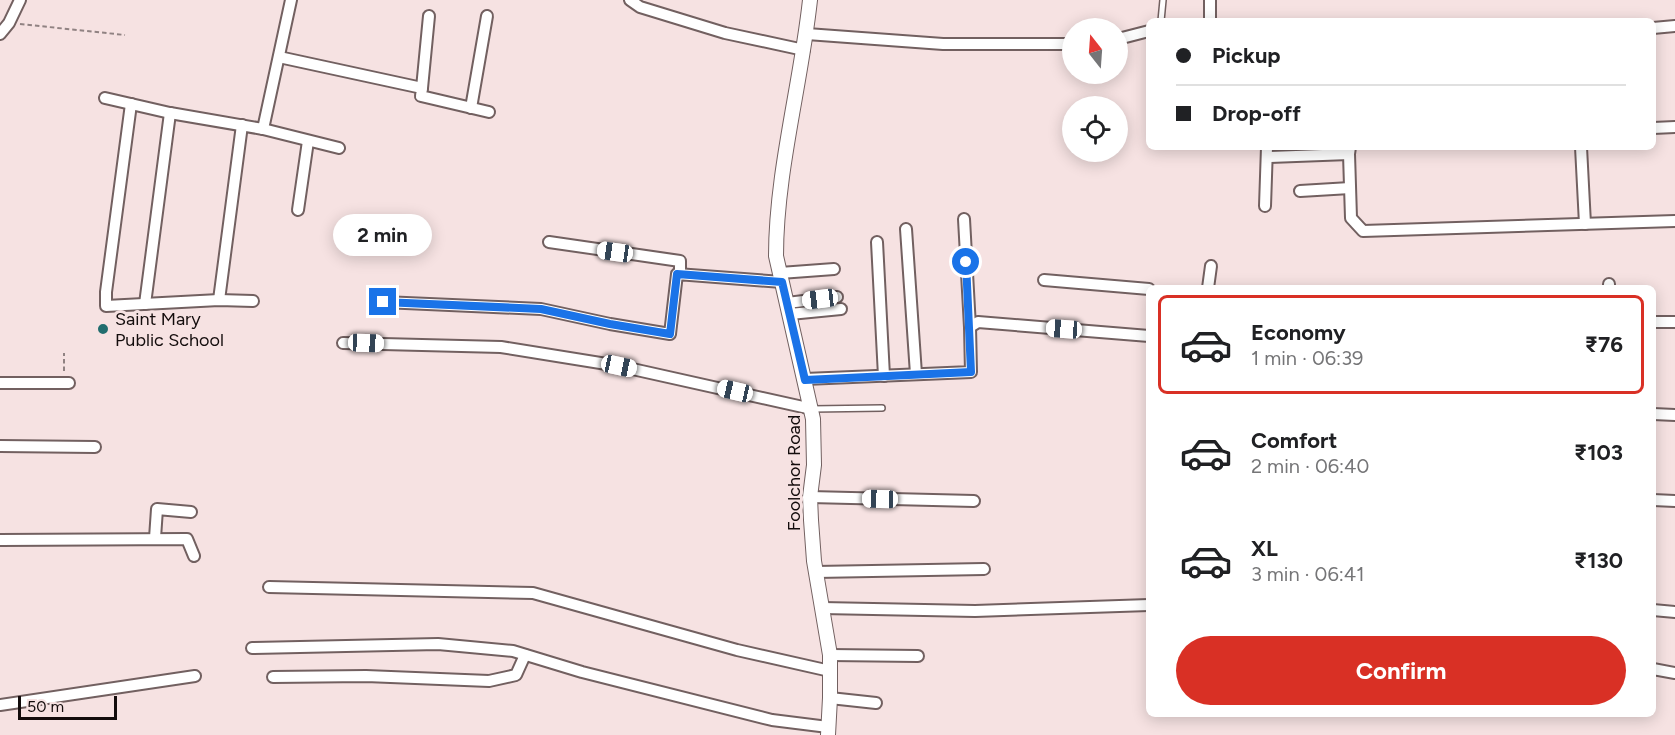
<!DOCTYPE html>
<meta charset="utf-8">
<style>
:root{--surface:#fff;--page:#f2f2f2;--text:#202124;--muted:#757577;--line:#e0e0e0;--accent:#d93025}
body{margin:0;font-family:Figtree,sans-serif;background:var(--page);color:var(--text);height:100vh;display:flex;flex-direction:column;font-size:22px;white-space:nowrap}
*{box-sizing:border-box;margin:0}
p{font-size:20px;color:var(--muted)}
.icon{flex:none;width:33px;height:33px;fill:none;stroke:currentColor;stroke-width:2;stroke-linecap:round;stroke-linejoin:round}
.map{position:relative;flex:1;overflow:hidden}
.side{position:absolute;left:1146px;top:285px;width:510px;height:432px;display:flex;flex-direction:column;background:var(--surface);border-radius:9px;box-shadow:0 3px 15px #0003}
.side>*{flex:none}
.guide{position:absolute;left:1146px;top:18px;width:510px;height:132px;border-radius:9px;box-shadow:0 3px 15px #0003;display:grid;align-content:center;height:132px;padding:0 30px;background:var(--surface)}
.needle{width:39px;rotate:343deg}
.controls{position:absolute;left:1062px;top:18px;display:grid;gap:12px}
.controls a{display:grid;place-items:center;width:66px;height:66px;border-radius:50%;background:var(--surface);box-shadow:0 3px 15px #0003;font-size:30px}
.scale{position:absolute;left:18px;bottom:15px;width:99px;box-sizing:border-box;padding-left:6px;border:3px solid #130c0c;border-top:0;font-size:16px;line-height:21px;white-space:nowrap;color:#130c0c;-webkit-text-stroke:4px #f6e2e2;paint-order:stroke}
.end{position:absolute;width:27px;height:27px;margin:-14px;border:8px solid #1a73e8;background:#fff;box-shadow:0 0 0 3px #fff}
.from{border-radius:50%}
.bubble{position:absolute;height:42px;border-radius:21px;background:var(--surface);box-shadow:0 3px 15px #0003;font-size:20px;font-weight:700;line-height:42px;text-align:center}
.car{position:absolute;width:18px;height:36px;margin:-18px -9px;border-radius:8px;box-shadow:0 0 4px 2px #0007;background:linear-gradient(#fff 24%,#345 0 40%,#fff 0 76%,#345 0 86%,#fff 0)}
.guide b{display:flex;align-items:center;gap:21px;height:57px;font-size:22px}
.guide b+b{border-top:2px solid var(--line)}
.guide i{width:15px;height:15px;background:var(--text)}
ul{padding:10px 0 0;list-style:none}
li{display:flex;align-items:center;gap:18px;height:99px;margin:0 12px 9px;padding:0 18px;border:3px solid transparent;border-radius:9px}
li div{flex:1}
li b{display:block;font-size:22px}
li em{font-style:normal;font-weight:700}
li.active{border-color:var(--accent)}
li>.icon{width:54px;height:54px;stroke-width:1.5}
.primary-button{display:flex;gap:12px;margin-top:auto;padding:12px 30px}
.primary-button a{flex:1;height:69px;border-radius:36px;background:var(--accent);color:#fff;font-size:24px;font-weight:700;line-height:69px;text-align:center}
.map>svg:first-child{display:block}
</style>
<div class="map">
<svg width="1675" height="735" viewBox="0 0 1675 735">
<rect width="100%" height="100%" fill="#f6e2e2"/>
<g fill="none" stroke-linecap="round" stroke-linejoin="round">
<g stroke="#726060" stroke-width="8">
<g id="service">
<path d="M1161 21 1163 0"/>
<path d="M812 409 882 408"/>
</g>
</g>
<g stroke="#726060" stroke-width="14">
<g id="minor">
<path d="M630 0 640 7 725 33 804 50"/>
<path d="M1210 0V21"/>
<path d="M1653 28 1675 26"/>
<path d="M0 34 9 23 20 0"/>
<path d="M807 34 943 44H1072"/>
<path d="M1118 39 1149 31"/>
<path d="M279 57 422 88 421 96 489 112"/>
<path d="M422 88 429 16"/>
<path d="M105 98 170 113 263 129 339 148"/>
<path d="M131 104 106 292V306L219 300 253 301"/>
<path d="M471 108 487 16"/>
<path d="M1653 128 1675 127"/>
<path d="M263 129 291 0"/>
<path d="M1350 147 1349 154 1351 218 1363 231 1675 221"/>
<path d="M1581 147 1585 224"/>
<path d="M1267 157 1349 154"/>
<path d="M1300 191 1350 188"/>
<path d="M1265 206 1267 147"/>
<path d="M298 210 308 141"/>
<path d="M964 219 970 327"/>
<path d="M906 229 916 374"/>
<path d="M549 242 680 261V274"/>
<path d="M877 242 884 376"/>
<path d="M780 273 834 269"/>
<path d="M1044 280 1149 289"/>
<path d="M1609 284V288"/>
<path d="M1208 288 1211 266"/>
<path d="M219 300 242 125"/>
<path d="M383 302 541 309 610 324 670 334 677 274 782 282"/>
<path d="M787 303 837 297"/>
<path d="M145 304 170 113"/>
<path d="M790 314 841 309"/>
<path d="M1653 322H1675"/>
<path d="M343 343 501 347 619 366 812 409"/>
<path d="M805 379 971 372 970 327 978 322 1149 336"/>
<path d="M0 383H69"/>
<path d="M1653 414 1675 415"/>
<path d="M0 446 95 447"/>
<path d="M810 497 974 501"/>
<path d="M1653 500 1675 501"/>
<path d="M155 538 157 509 191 512"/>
<path d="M0 540 187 539 194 556"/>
<path d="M816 572 984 569"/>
<path d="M269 587 533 593 737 650 830 671"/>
<path d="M822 608 975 611 1149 605"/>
<path d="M1653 610 1675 612"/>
<path d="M252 648 438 644 513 651 582 672 772 720 828 727"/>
<path d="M830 655 918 656"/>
<path d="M1653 669 1675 673"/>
<path d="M273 677 366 676 489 681 516 675 525 655"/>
<path d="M830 698 876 703"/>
<path d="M0 705 195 676"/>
</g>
</g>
<g stroke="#726060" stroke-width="16">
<path id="tertiary" d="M810 0C801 84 776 172 776 256L813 419 814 465 810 497 811 520 814 561 830 655V698L828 735"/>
</g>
<g stroke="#908282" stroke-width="2" stroke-dasharray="4.5 3" stroke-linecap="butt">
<path d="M20 24 125 35"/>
<path d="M64 371V353"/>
</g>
<use href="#service" stroke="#fff" stroke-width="5"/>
<use href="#minor" stroke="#fff" stroke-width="10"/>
<use href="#tertiary" stroke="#fff" stroke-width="14"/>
</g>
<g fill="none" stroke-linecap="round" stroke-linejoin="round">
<path stroke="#1a73e8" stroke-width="8" d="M383 302 541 309 610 324 670 334 677 274 782 282 805 380 971 372 966 262"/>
</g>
<circle fill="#216d6e" stroke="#f6e2e2" stroke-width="2" cx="103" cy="329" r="6"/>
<g text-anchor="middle" stroke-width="6" stroke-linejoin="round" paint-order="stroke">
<g font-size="18" fill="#130c0c" stroke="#f6e2e2" text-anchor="start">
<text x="115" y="325">Saint Mary<tspan x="115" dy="21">Public School</tspan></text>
</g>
<g font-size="18" fill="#130c0c" stroke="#f6e2e2">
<text transform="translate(794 473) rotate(-90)" y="6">Foolchor Road</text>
</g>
</g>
</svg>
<div class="controls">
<a><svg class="needle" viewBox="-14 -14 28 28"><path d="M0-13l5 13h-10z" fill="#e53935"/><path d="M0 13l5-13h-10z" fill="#757577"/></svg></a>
<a><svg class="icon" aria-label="locate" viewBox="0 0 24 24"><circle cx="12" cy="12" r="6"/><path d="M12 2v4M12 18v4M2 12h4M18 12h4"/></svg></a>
</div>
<div class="scale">50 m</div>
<i class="end from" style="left:966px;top:262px"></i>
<i class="end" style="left:383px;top:302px"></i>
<div class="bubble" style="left:333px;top:214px;width:99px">2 min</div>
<i class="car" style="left:615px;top:252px;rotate:278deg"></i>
<i class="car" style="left:820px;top:299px;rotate:263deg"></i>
<i class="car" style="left:1064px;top:329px;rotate:274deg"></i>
<i class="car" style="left:366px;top:343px;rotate:92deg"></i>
<i class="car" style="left:619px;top:366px;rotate:102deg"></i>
<i class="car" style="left:735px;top:391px;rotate:283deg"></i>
<i class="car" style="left:880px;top:499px;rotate:271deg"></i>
<div class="guide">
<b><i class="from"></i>Pickup</b>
<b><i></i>Drop-off</b>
</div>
<section class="side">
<ul>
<li class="active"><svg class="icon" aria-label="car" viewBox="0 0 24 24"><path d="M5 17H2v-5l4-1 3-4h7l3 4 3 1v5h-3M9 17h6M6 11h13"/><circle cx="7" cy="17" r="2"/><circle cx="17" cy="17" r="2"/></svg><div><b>Economy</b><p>1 min · 06:39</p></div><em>₹76</em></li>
<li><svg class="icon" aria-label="car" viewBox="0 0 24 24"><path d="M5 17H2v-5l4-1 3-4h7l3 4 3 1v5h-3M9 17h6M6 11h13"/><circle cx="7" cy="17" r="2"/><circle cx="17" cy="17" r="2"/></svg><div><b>Comfort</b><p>2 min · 06:40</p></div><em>₹103</em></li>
<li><svg class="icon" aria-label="car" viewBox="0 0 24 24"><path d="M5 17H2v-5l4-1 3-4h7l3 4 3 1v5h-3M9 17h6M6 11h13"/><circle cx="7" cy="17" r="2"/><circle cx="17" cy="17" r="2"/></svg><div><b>XL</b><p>3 min · 06:41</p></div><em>₹130</em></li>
</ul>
<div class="primary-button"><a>Confirm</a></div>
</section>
</div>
